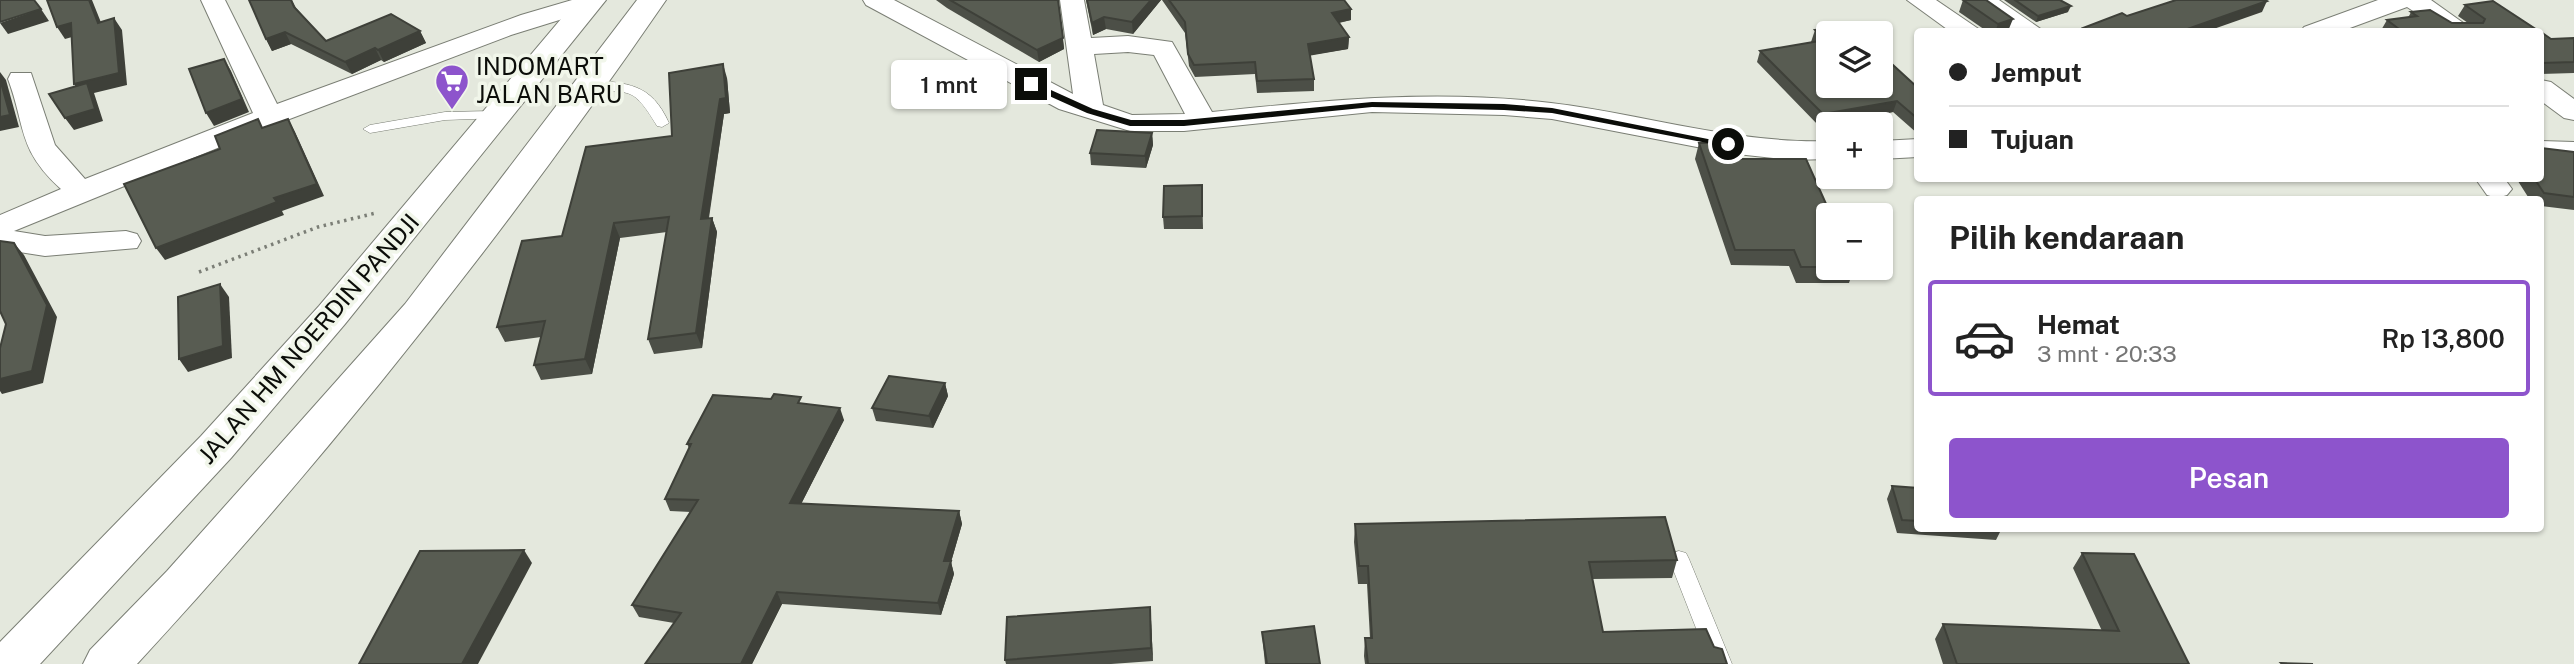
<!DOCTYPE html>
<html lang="id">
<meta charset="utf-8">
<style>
:root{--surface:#fff;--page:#f2f2f2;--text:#222;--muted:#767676;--line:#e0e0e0;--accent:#8d54cc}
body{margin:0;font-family:"Public Sans",sans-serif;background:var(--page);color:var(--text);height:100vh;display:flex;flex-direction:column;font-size:26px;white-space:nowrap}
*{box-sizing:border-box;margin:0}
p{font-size:23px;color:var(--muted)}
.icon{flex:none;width:38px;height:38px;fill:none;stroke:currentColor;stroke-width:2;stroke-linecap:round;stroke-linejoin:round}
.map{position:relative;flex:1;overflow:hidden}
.sheet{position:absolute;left:1914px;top:196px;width:630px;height:336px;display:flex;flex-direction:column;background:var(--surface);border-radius:7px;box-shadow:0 2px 5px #0004}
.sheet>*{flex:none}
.hud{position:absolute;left:1914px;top:28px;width:630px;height:154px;border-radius:7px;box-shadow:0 2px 5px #0004;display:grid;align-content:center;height:154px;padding:0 35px;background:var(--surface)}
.controls{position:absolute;left:1816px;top:21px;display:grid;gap:14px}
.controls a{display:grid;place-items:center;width:77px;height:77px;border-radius:7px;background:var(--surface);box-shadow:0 2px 5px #0004;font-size:35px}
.end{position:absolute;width:32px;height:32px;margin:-16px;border:9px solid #0b0d09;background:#fff;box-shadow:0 0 0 4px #fff}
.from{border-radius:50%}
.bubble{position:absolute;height:49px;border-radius:7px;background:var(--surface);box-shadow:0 2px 5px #0004;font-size:23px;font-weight:600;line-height:49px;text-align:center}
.hud b{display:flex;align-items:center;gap:24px;height:66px;font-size:26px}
.hud b+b{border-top:2px solid var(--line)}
.hud i{width:18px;height:18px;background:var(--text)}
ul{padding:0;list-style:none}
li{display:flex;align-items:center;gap:21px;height:116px;margin:0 14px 10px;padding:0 21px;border:4px solid transparent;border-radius:7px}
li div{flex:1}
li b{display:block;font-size:26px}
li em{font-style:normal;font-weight:600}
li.selected{border-color:var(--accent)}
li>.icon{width:63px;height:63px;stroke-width:1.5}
h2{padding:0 35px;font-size:32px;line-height:84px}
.cta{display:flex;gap:14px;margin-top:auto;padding:14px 35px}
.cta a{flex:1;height:80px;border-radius:7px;background:var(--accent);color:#fff;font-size:28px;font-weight:600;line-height:80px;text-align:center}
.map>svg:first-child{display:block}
</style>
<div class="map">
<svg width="2574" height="664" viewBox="0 0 2574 664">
<rect width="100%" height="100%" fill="#e4e8dd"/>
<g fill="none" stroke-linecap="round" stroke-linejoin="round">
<g stroke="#7a7e74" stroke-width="1">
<g id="service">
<path d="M588 80C628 83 651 83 669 123L662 127 657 126C629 79 629 98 583 87V81Z"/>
<path d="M497 111 504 115 502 118 445 120 370 133 363 129 370 125 445 112Z"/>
<path d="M1679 551 1686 553 1689 559 1732 664H1710L1669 559 1672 553Z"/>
</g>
</g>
<g stroke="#7a7e74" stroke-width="2">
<g id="minor">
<path d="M201 0H225L277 104 521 15 572 0H599L602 3 598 8 511 35 279 123 14 231 45 236 126 231 137 234 141 241 137 248 45 256 0 249V215L61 189C17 149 26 127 8 79L11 73H31L55 145 85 179 253 113Z"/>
<path d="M863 0H894L1073 94 1060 0H1084L1091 38 1128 36 1172 42 1212 112C1325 100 1437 89 1551 103 1644 114 1734 144 1829 141V159L1792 160 1728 153 1552 119 1504 115 1372 112 1184 131H1130L1059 109 866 5ZM1128 52 1154 55 1185 114 1132 115 1103 105 1094 54Z"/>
<path d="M1907 0H1936L1983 32H1951Z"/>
<path d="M1970 0H1999L2045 32H2014Z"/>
<path d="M2378 0H2431L2476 32H2445L2407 7 2339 32H2300L2304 27Z"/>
<path d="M2541 80 2551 82 2574 99V120L2564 118 2541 101Z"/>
<path d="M1918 139V157L1881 159V141Z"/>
<path d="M2541 141 2574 142V160L2541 159Z"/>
<path d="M2475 178H2504L2512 189 2507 195 2497 198 2487 195Z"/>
</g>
</g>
<g stroke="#7a7e74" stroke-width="2">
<g id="primary">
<path d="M577 0H606L345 324 231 458 40 664H0V642L201 436 319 306Z"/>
<path d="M637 0H666C506 233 329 456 137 664H83L90 650 167 571 405 304Z"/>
</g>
</g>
<path stroke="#7b7e76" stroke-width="3.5" stroke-dasharray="2.5 4.5" stroke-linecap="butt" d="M199 272 318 227 376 213"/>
<use href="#service" fill="#fff" fill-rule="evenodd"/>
<use href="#minor" fill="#fff" fill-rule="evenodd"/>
<use href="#primary" fill="#fff" fill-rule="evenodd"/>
</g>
<g fill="#4c4f47">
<path d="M249 0H292L296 8 326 41 420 31 426 43 384 62 381 60 352 74 291 44 272 51 266 39Z"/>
<path d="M936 0H1058L1064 49 1039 62 947 8Z"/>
<path d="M1086 0H1161L1133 34 1106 29 1093 35Z"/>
<path d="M1162 0H1344L1351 9V20L1339 23 1349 37 1348 49 1310 55 1314 79V91L1257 93 1255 74 1195 77 1189 66 1185 33Z"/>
<path d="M1963 0H1964L2008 31 1988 32 1959 12Z"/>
<path d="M2004 0H2060L2068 12 2036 22Z"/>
<path d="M2465 5 2540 32H2380L2387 20 2408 18 2411 12 2452 23H2468L2458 16Z"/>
<path d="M1815 30 1918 88V134L1893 112 1819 126 1757 62 1760 51 1812 42H1811Z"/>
<path d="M2541 32 2551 39 2574 38V73L2541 74Z"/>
<path d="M727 78 730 113 724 114 709 218H712L717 232 702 348 654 354 648 339 667 232 620 238 592 374 541 380 534 365 541 337 505 342 497 327 562 236 672 136Z"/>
<path d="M1152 133 1153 145 1146 168 1091 165 1090 153Z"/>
<path d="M1699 143 1733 159 1829 215V268H1854L1849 283H1796L1789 266 1731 265 1695 159Z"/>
<path d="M2574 152V210L2541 206V200H2530L2516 178H2541Z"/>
<path d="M1202 185 1203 229H1164L1163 217Z"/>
<path d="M945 383 948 396 933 428 876 421 872 408Z"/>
<path d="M804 404 844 420 801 504 959 511 962 524 951 562 954 574 941 615 782 604 752 664H645L674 623 639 617 632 605 691 512 670 511 665 499 689 448 687 444Z"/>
<path d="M1892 486 1918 488V528H2002L1996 540 1897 533 1887 499Z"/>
<path d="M1355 524 1677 560 1672 578 1592 579 1603 632 1714 647 1727 664H1365L1364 656 1365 638H1370L1367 584H1358L1354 542Z"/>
<path d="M2082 553 2189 664H1943L1935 639 1943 624 2102 631 2073 568Z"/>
<path d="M1151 620 1153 661 1111 664H1006L1005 660Z"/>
<path d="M1262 632 1320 664H1265L1263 644Z"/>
</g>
<g fill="#3e4039">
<path d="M89 0H92L106 35 98 23Z"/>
<path d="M1151 0H1161L1133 34 1132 22Z"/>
<path d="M2267 1 2262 12 2205 32H2179Z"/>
<path d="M2071 6 2068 12 2036 22 2038 16Z"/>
<path d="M41 9 49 21 8 34 0 23Z"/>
<path d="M1351 9V20L1332 24V13Z"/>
<path d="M1104 17 1106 29 1093 35 1092 23Z"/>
<path d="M114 18 122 30 127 85 94 93 103 121 74 130 65 118 82 96 74 84Z"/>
<path d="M2013 19 2008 31 1995 32 1998 24Z"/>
<path d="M71 23 79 35 65 39 57 27Z"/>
<path d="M420 31 426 43 384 62 378 50Z"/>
<path d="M285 32 291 44 272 51 266 39Z"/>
<path d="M1349 37 1348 49 1308 56V44Z"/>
<path d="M1063 38 1064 49 1039 62 1037 50Z"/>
<path d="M375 48 381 60 352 74 345 62Z"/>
<path d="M224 59 231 71 249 112 214 126 206 113Z"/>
<path d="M723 64 727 78 730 113 724 114 706 234 701 219Z"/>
<path d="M0 72 6 80 19 127 0 131Z"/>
<path d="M1897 101 1893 112 1819 126 1823 114Z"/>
<path d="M288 119 295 132 324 196 282 211 284 215 165 260 156 248 274 198Z"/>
<path d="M1152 133 1153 145 1146 168 1145 156Z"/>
<path d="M712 218 717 232 702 348 696 333Z"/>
<path d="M614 223 620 238 592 374 585 359Z"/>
<path d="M14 243 24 255 57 317 43 383 2 394 0 391V379L32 371Z"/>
<path d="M220 284 229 297 232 358 188 372 179 359Z"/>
<path d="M945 383 948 396 933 428 929 416Z"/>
<path d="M840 408 844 420 795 516 790 503Z"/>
<path d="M959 511 962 524 951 562 954 574 941 615 938 603 944 561Z"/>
<path d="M524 550 532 563 478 664H462Z"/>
<path d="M777 592 782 604 752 664H741Z"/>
<path d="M1150 607 1151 620 1153 661 1151 648Z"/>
</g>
<g fill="#585c52" stroke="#3e4039" stroke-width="2">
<path d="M0 0H34L41 9 0 22Z"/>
<path d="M47 0H89L98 23 114 18 119 73 74 84 71 23 57 27Z"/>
<path d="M249 0H291L294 7 326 41 391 14 420 31 378 50 375 48 345 62 285 32 266 39Z"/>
<path d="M950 0H1058L1063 38 1037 50Z"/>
<path d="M1087 0H1151L1132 22 1104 17 1092 23Z"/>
<path d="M1169 0H1344L1351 9 1332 13 1349 37 1308 44 1314 79 1257 81 1255 62 1194 65 1188 54 1185 22Z"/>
<path d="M1963 0H1986L2013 19 1998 24Z"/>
<path d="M2015 0H2060L2071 6 2038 16Z"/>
<path d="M2176 0H2265L2267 1 2179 32H2089L2083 28 2122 13 2127 16Z"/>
<path d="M2493 1 2540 32H2403L2387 20 2417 16 2411 12 2430 10 2452 23H2483L2485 19 2465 5Z"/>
<path d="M1849 25 1858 33H1829V86H1881V54L1918 88V119L1897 101 1823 114 1760 51 1825 40 1815 30Z"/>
<path d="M2541 32 2551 39 2574 38V62L2541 63Z"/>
<path d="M224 59 242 99 206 113 189 69Z"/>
<path d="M723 64 726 98 720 99 701 219 712 218 696 333 648 339 669 217 614 223 585 359 534 365 545 321 497 327 522 241 562 236 586 147 672 136 669 73Z"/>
<path d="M0 79 10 115 0 117Z"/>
<path d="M87 83 95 109 65 118 49 94Z"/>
<path d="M258 119 262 128 288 119 317 184 274 198 277 202 156 248 124 184 220 149 215 136Z"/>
<path d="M1097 130 1152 133 1145 156 1090 153Z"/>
<path d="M1699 143H1728L1733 159H1806L1831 215H1829V267H1801L1794 250H1735Z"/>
<path d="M2541 148 2574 152V197L2544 193 2534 178H2541Z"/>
<path d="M1202 185V216L1163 217 1164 186Z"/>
<path d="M0 241 14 243 47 305 32 371 0 379V348L6 324 0 311Z"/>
<path d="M220 284 223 346 179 359 178 297Z"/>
<path d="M889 376 945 383 929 416 872 408Z"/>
<path d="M774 394 801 397 798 403 840 408 790 503 959 511 944 561H951L938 603 777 592 741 664H645L681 613 632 605 698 500 665 499 691 444H687L713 395 771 399Z"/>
<path d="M1892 486 1918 488V521L1902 520Z"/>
<path d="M1665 517 1677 560 1589 562 1603 632 1706 629 1714 647 1722 649 1727 664H1368L1365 638H1372L1368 566H1359L1355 524Z"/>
<path d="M524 550 462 664H359L420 551Z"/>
<path d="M2082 553 2134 554 2189 664H1957L1943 624 2119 631Z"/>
<path d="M1150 607 1151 648 1005 660 1007 617Z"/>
<path d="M1314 626 1320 664H1267L1262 632Z"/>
<path d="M2281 663 2313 664H2282Z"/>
</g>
<path fill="#0b0d09" d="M1031 81 1093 109 1131 120H1184L1372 102 1504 104 1552 108 1733 144 1728 147 1552 113 1504 110 1372 107 1184 126H1130L1087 113 1027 86Z"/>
<defs>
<g id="supermarket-pin" transform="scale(1.75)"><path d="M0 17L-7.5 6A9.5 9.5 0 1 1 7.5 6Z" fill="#8d54cc" stroke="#f1f6ea"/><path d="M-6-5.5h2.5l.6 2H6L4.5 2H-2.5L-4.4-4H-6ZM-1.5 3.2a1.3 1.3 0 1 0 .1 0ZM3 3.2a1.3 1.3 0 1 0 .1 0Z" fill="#fff"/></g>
</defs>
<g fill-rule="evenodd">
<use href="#supermarket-pin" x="452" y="81"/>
</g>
<g text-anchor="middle" stroke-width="7" stroke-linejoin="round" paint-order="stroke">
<g font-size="24" fill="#0b0d09" stroke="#f1f6ea" text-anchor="start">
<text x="476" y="75">INDOMART<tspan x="476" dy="28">JALAN BARU</tspan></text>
</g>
<g font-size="24" fill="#0b0d09" stroke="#f1f6ea">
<text transform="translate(309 339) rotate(-49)" y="8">JALAN HM NOERDIN PANDJI</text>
</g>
</g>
</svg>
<div class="controls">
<a><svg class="icon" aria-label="layers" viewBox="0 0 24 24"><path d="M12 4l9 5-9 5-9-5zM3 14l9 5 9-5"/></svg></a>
<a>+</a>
<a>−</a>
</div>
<i class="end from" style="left:1728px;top:144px"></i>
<i class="end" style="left:1031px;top:84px"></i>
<div class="bubble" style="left:891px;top:60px;width:116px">1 mnt</div>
<div class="hud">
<b><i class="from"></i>Jemput</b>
<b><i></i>Tujuan</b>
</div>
<section class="sheet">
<h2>Pilih kendaraan</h2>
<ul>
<li class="selected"><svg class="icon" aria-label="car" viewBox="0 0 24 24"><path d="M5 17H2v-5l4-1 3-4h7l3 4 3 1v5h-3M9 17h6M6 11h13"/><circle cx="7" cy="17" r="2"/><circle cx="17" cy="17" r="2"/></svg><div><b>Hemat</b><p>3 mnt · 20:33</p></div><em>Rp 13,800</em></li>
</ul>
<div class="cta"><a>Pesan</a></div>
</section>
</div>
